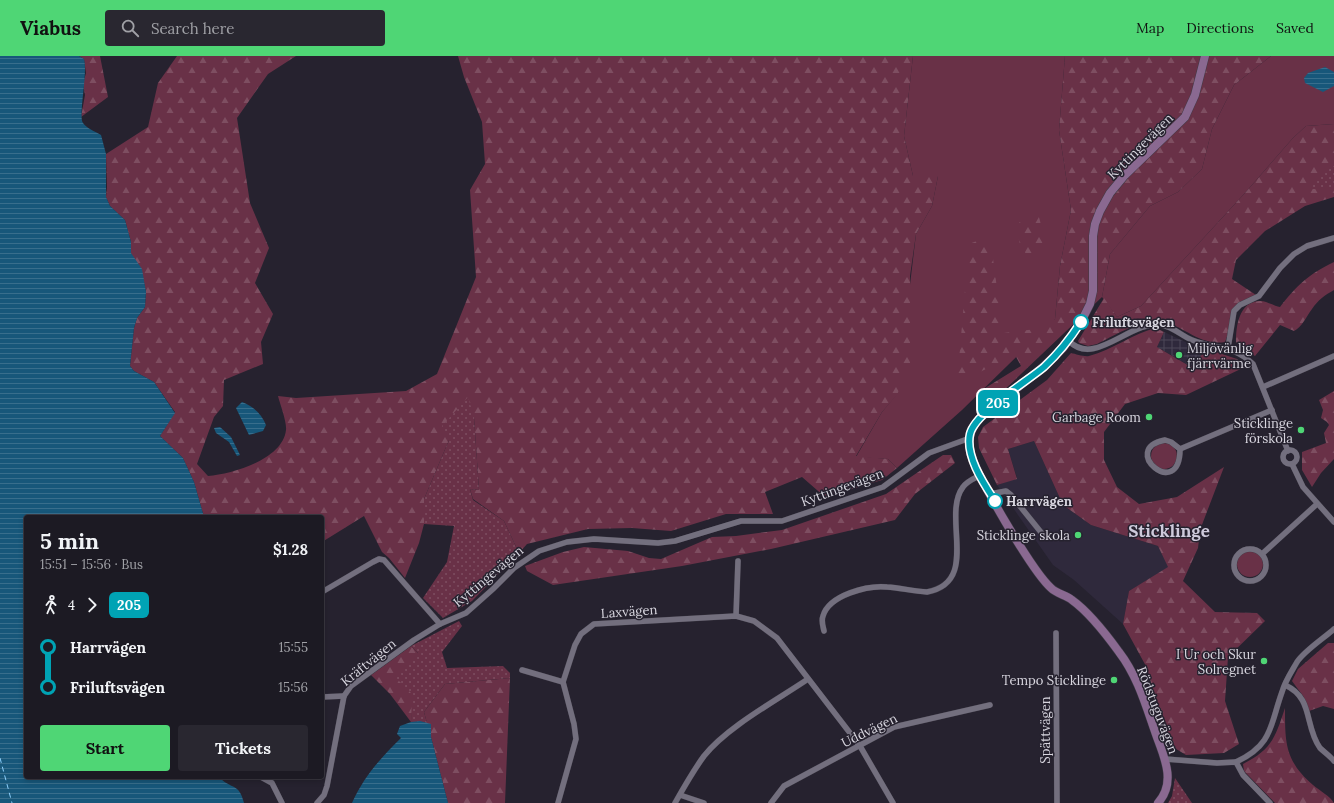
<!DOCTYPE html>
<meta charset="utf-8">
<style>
:root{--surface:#1c1a23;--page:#292730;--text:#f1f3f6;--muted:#a0a1a6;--line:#3a3841;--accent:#4fd675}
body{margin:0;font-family:Lora,serif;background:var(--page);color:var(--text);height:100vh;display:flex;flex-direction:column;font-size:15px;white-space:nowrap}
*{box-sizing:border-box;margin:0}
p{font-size:13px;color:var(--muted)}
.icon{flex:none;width:22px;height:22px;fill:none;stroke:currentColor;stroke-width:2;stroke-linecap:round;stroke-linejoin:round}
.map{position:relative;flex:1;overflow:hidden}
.panel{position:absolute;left:24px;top:459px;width:300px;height:264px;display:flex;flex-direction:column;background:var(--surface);border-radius:4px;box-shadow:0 2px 6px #0003,0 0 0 1px var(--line)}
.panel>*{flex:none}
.badge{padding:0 8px;border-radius:6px;font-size:14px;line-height:26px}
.map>.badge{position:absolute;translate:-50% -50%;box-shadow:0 0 0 2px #fff}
.legs{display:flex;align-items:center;gap:6px;height:44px;padding:0 16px;font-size:13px}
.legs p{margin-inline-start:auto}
.head{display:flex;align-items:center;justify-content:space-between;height:68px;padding:0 16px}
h1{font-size:22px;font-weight:700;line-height:30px}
.action{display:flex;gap:8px;margin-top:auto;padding:8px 16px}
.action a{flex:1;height:46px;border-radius:4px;background:var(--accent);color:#111;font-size:16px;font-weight:700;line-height:46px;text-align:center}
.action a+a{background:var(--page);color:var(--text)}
ul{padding:0 16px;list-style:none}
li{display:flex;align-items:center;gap:14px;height:40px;font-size:15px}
li i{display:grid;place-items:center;width:6px;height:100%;margin:0 5px;background:currentColor}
li i::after{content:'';width:10px;height:10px;margin:-5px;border:3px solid;border-radius:50%;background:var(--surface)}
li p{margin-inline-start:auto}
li:first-child i{background:linear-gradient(#0000 50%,currentColor 0)}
li:last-child i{background:linear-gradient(currentColor 50%,#0000 0)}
header{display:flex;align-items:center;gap:24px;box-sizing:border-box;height:56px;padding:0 20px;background:var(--accent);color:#111}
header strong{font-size:19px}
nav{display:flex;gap:22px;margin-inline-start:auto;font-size:14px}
.search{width:280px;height:36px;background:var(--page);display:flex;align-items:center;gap:10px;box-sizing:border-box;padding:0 14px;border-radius:4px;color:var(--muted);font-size:15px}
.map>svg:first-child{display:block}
</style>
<header>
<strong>Viabus</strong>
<div class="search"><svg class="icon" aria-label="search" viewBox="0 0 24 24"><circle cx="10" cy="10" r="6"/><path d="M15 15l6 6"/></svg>Search here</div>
<nav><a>Map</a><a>Directions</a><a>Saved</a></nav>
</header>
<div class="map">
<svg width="1334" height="747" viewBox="0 0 1334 747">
<defs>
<pattern id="industrial-grid" width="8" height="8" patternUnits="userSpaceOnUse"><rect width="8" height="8" fill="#2f293c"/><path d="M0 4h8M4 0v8" fill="none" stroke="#4c4758"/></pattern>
<pattern id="forest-firs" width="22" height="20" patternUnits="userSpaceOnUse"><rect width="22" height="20" fill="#693147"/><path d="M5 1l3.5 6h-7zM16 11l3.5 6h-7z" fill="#7e4e61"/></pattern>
<pattern id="park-dots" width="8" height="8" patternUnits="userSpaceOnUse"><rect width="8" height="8" fill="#693147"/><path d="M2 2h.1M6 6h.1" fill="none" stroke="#7e4e61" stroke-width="1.8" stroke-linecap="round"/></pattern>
<pattern id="water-rules" width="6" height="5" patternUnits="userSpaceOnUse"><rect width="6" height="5" fill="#17577a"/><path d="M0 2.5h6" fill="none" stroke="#386e8c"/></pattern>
</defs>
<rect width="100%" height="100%" fill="#26222f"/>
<!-- built -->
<polygon fill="#2f293c" points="1034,385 1063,449 1091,469 1158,490 1169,511 1129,535 1123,568 1074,524 1053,509 997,429 1017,422 1008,393"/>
<!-- industrial -->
<polygon fill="url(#industrial-grid)" points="1164,276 1194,290 1207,293 1192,311 1157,291"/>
<!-- grass -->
<g fill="#693147">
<polygon points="913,0 1065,0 1059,74 1071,154 1060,210 1055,263 962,354 897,412 888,403 856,401 882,356 897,338 916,178 932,150 938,120 913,120 904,80"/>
<polygon points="1271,0 1334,0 1334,68 1306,70 1293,82 1245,137 1141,250 1117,261 1102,241 1110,198 1150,150 1178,136 1202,113 1212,73 1234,29"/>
<circle cx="1164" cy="400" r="13"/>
<circle cx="1250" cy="508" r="13"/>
</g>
<!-- forest -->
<g fill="url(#forest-firs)">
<polygon points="79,0 100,0 108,41 81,61 85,39 83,28 86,17 84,3"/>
<path d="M177,0H296L268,18L237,62L250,147L269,192L255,227L273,258L261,286L263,308L224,324L223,350L214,361L197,408L208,420C233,418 283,403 286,374C287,366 280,348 278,340L296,342L406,335L437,318L476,221L470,134L485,108L482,66L464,21L458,0H913L904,80L913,120H938L932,150L916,178L910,220V307L897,339L882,356L856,400L888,403L897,412L882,424L825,441L802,421L765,436L773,458H726L671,475L632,472L588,473L527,488L519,497L504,465L473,443L470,433L479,434L474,361L449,384L424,443V468L419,487L405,522L389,502L382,496L364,460L322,486V461H204L194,426L183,402L160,380L175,356L154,326L134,315L130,310L134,272L137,262L145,251L146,236L144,226L131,197V186L125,164L110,150L106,141L107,131L106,98L148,71L158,27Z"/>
<polygon points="1065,0 1271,0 1234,29 1212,73 1202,113 1178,136 1150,150 1110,198 1102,241 998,340 984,348 982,334 1021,310 1015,299 957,327 969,188 990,180 1002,270 996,278 1036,273 1055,263 1060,210 1071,154 1059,74"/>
<path d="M1334,68V141L1305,150L1265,175L1236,204L1232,223L1256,239L1240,246L1225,286C1199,290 1183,269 1161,265C1143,262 1113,280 1097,288L1088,290L1079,287L1078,285L1104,242L1117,261L1141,250L1245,137L1293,82L1306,70Z"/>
<path d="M1038,157L1043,177L1042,198L1032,202C1018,194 1018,182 1018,168L1028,158Z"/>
<path d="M1334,206V234C1325,239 1318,244 1312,253C1306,261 1302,271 1294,275L1280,269L1255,300L1236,286C1236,270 1239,246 1259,245C1265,244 1274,250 1280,251C1297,229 1309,218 1334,206Z"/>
<path d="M1156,272L1164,276L1157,291L1191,311L1207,293L1237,303L1247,310L1186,339L1158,337L1125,348L1104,376V404L1117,431L1139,448L1177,441L1224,411L1200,474L1198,492L1183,525L1215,556L1257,557L1265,565L1228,601L1225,645L1239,688L1224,697L1186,699L1168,688L1147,612L1123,568L1129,535L1168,511L1158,490L1091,469L1063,449L1034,385L1008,393L1017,423L997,429L979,392L978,381L983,371L1047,324L1071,297C1076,298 1084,301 1089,300C1113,294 1133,277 1156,272Z"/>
<polygon points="1334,335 1334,403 1321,417 1312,431 1302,414 1302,396 1326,387 1324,377 1329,369 1327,366 1321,362 1323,354 1319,344"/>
<polygon points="943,399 951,399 955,407 915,438 895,464 771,493 682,510 553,529 527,515 525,510 563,496 584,491 628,495 649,502 661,503 712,481 736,480 782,474 886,438"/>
<polygon points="1328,587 1334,587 1334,653 1323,650 1309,655 1303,640 1292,625 1298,613"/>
<polygon points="411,590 418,597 411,666 390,638 371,619"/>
<polygon points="510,622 505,747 448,747 431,681 431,669 427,667 424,656 445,628"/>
<path d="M1285,652C1285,687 1285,705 1313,729C1320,735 1330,740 1334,747H1275L1244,715L1243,708C1272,693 1275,682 1285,652Z"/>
</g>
<!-- park -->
<g fill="url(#park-dots)">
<polygon points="1334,110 1334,133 1307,133 1328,113"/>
<polygon points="468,341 474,361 479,434 470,433 473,444 504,465 519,497 472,545 443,562 423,542 447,506 454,470 424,468 424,443 449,384 442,370"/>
<polygon points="459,565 462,570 442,596 447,612 503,610 510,617 510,622 445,628 424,656 427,667 411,666 412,638 395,621 418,597 411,590"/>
<polygon points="1175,722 1192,747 1168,747 1172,740"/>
</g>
<!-- water -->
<g fill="url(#water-rules)">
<path d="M0,0H79L84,3C88,17 78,61 83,67C86,72 96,76 101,79L106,98V141L110,150L125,164L131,186V197L142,213L146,236L145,251L137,262L134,272L130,310L134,315L154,326L175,357L160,380L183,402L194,426L204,461H26V721H219C231,734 239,726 244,747H0Z"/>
<polygon points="1325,11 1334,16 1334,30 1323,36 1305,27 1304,22 1308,17"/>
<path d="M242,346C254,351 261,357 266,369L263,375L249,379L236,352Z"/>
<polygon points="220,371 231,381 240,399 237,400 229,386 216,377 214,372"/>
<path d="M420,665L431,668V681L448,747H352C365,719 379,704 401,682L397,678L400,670L411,666Z"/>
</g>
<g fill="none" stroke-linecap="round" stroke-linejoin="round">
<!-- ferry -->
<polyline stroke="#8dd0fd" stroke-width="1" stroke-dasharray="5 4" stroke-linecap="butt" points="0,702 12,747"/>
<!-- street casing -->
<g stroke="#3f3c47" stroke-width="6">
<g id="street">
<path d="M1069,285C1095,312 1131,263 1162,269C1173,271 1182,280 1192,284C1217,294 1232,288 1253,308L1288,395"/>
<polyline points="1228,292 1234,255 1240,249 1259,240 1280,212 1294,198 1307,190 1334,182"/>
<polyline points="1263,331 1334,300"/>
<path d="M1165,384L1171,386L1180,393C1180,446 1118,393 1165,384Z"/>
<polyline points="1180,393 1272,354"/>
<circle cx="1290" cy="401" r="7"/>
<polyline points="1292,408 1303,431 1334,466"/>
<polyline points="990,438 1006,435 1011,439 1044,480"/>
<circle cx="1250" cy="509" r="16"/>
<polyline points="1262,498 1317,448"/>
<polyline points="322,536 373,506 379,503 384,504 440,568"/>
<polyline points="736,560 738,505"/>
<path d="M824,575C823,570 821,565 823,560C829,539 868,529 887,531C900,532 913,535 927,536C981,526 941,460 963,431C967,425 975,422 981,419"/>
<polyline points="1056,577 1057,747"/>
<polyline points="522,614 563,626"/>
<path d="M1285,629C1314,642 1304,670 1320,692C1324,696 1330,700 1334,705"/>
<polyline points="322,641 344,640"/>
<polyline points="1165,703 1217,707 1236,706 1243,719 1270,747"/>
<path d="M1236,706C1273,689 1270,669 1282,636C1285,625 1292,615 1297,606C1304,595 1324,582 1334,573"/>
<polyline points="261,721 272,727 282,747"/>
<polyline points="680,739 704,747"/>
<polyline points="317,747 324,739 327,730 344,640 351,630 414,584 440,568 466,557 493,533 514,512 539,495 567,486 594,483 658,487 675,485 741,465 782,465 883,431 929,397 970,382"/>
<polyline points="558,747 576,683 574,668 563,626 575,589 581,578 594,568 736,560 754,565 777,582 860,690 893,747"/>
<path d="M675,747C684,731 693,715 704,700C727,671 777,644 808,623"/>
<polyline points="771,747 784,730 894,671 990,649"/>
</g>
</g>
<!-- secondary casing -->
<g stroke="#3f3c47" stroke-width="9">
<path id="secondary" d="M1158,747C1175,728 1166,705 1158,684C1147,654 1139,622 1119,596C1106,578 1090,557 1072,544C1066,539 1057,538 1051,532C1033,516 974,417 970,394C968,381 971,373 979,363L1043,311L1063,292L1082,264L1090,248L1093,235V180L1095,168L1100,155L1110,137L1125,119L1185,61L1195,39L1205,0"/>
</g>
<!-- street -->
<use href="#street" stroke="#736f7e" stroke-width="5.5"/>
<!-- secondary -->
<use href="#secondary" stroke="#8a6991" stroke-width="8"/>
</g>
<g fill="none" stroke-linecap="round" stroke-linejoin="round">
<!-- line-1 casing -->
<g stroke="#fff" stroke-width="9">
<path id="line-1" d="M995,445C984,428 965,400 970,378C975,357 1026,326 1044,311C1059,297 1070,283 1081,266"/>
</g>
<!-- line-1 -->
<use href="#line-1" stroke="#00a3b4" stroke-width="6"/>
</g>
<!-- markers -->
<g fill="#fff" stroke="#00a3b4" stroke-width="2">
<circle cx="1081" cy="266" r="7"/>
<circle cx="995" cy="445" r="7"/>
</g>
<g fill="#4fd675" stroke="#26222f" stroke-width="1.5">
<circle cx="1179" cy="299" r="4"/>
<circle cx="1149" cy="361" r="4"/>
<circle cx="1301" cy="374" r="4"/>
<circle cx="1078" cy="479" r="4"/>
<circle cx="1264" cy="605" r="4"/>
<circle cx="1114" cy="624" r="4"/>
</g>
<g text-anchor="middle" stroke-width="3" stroke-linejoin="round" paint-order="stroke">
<!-- street labels -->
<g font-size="13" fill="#d8d6df" stroke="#26222f">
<text transform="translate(1140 90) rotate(-45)" y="5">Kyttingevägen</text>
<text transform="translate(842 431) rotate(-20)" y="5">Kyttingevägen</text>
<text transform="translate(488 520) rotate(-40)" y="5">Kyttingevägen</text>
<text transform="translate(629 555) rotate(-4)" y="5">Laxvägen</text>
<text transform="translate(368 606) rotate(-39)" y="5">Kräftvägen</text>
<text transform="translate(1158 654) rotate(69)" y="5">Rödstuguvägen</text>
<text transform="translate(869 674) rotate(-26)" y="5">Uddvägen</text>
<text transform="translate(1045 674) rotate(-90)" y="5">Spättvägen</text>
</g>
<!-- stop labels -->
<g font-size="13" font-weight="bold" fill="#d8d6df" stroke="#26222f" text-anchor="start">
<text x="1092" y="271">Friluftsvägen</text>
<text x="1006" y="450">Harrvägen</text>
</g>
<!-- poi labels -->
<g font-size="13" fill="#d8d6df" stroke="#26222f" text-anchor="end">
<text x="1187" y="297" text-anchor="start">Miljövänlig<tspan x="1187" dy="15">fjärrvärme</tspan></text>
<text x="1141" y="366">Garbage Room</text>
<text x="1293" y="372">Sticklinge<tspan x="1293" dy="15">förskola</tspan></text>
<text x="1070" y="484">Sticklinge skola</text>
<text x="1256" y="603">I Ur och Skur<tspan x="1256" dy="15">Solregnet</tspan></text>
<text x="1106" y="629">Tempo Sticklinge</text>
</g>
<!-- district labels -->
<g font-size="17" font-weight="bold" fill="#cecadb" stroke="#26222f">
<text x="1169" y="481">Sticklinge</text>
</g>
</g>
</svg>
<b class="badge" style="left:998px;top:347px;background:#00a3b4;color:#fff">205</b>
<section class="panel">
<div class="head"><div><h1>5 min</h1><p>15:51 – 15:56 · Bus</p></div><b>$1.28</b></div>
<div class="legs"><svg class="icon" aria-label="walk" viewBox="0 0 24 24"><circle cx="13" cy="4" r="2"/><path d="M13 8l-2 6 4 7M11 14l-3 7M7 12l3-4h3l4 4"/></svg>4<svg class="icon" aria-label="forward" viewBox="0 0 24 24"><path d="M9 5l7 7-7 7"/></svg><b class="badge" style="background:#00a3b4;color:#fff">205</b></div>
<ul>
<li><i style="color:#00a3b4"></i><b>Harrvägen</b><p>15:55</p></li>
<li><i style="color:#00a3b4"></i><b>Friluftsvägen</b><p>15:56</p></li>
</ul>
<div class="action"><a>Start</a><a>Tickets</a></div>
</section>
</div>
